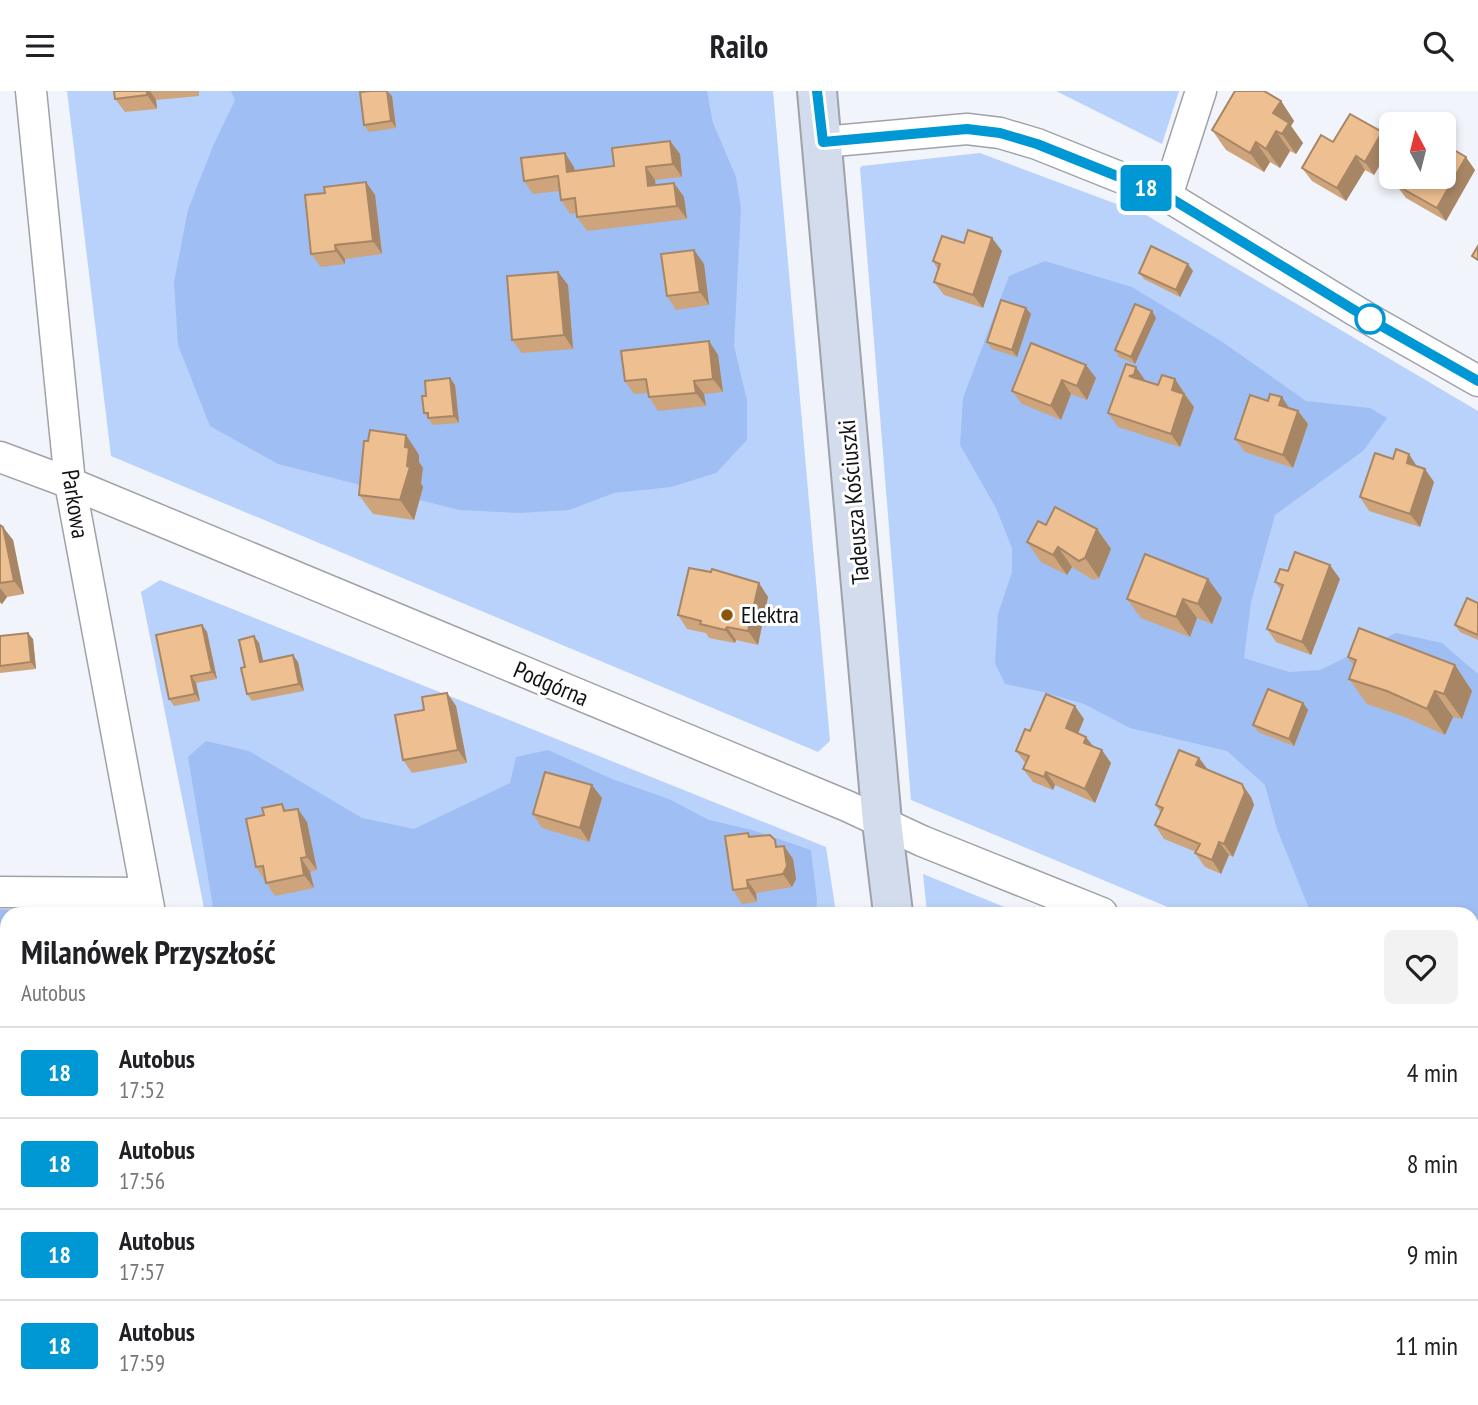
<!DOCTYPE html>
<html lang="pl">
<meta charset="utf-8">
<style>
:root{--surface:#fff;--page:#f2f2f2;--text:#202124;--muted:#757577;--line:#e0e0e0}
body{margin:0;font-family:"PT Sans Narrow",sans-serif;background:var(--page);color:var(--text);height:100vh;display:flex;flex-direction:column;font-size:26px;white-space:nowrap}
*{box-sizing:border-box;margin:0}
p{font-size:23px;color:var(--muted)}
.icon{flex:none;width:38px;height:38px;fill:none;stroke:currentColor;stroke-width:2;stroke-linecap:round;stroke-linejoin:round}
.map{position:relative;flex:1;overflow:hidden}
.drawer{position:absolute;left:0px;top:816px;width:1479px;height:499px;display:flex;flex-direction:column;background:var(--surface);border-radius:21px 21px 0 0;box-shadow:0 4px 10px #0003}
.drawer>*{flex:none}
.badge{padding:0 14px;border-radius:5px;font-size:24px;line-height:46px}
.needle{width:46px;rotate:353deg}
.controls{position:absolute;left:1379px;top:21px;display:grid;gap:14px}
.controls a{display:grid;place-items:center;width:77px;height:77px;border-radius:10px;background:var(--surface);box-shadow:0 4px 10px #0003;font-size:35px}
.map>.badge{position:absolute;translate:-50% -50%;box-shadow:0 0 0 4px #fff}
.round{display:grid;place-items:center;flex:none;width:74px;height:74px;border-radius:10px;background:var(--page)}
.overview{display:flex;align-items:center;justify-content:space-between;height:119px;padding:0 21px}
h1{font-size:33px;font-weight:700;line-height:52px}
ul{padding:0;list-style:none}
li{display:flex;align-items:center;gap:21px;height:91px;padding:0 21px;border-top:2px solid var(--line)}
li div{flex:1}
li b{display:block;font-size:26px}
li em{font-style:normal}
li .badge{min-width:77px;font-weight:700;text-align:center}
header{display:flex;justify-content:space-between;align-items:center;height:91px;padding:0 21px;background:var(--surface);font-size:32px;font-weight:700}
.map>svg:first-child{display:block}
</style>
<header><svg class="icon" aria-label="menu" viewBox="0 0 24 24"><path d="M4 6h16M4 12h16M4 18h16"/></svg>Railo<svg class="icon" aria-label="search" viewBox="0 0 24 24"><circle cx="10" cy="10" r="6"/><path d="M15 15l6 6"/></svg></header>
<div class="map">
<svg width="1478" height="1314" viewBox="0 0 1478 1314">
<rect width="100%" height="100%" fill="#f1f4fa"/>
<!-- green -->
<g fill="#b9d2fb">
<polygon points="67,0 773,0 830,650 818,661 111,365"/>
<polygon points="1056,0 1179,0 1162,53"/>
<polygon points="980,62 1146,124 1478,320 1478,946 1472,944 1472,822 1182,822 911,709 860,77 862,75"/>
<polygon points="160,489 826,756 836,822 205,822 141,501"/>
<polygon points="923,783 1019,822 927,822"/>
<polygon points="1472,1010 1478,1013 1478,1314 985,1314 984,1307 1472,1307"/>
</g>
<!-- forest -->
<g fill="#9fbef3">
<polygon points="231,0 707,0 713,32 736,86 741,117 734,255 747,309 747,349 716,382 671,396 614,402 569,419 519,422 459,419 278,373 210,335 178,254 174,191 188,119 213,55 235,9"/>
<polygon points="1045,170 1132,196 1224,252 1306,310 1370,317 1387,327 1363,360 1275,424 1251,511 1244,567 1289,581 1320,579 1396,542 1442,552 1478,583 1478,908 1472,905 1472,822 1314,822 1310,820 1277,738 1265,694 1227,660 1130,637 1084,613 1043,601 1005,593 995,572 998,523 1012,481 1012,457 996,417 960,354 963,307 1009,185"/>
<polygon points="206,650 249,660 362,727 414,738 510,692 516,666 548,659 612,688 669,708 709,729 752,739 811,759 817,809 816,822 214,822 188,666"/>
<polygon points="0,818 80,822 7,822 7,1307 221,1307 222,1314 0,1314"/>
<polygon points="1472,1280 1478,1282 1478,1314 1038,1314 1036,1307 1472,1307"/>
<polygon points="315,1307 908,1307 910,1314 316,1314"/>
</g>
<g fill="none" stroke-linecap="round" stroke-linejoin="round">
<!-- street casing -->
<g stroke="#9fa2a8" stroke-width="33">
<g id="street">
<polyline points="31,0 70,392 150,822"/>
<polyline points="823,51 967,38 1000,42 1037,53 1167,105 1369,228 1478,290"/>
<polyline points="1167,105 1201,0"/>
<polyline points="0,366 70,392 847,715 922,750 1102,822"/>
<polyline points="0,801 145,802"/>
<polyline points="1472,977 1478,980"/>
<polyline points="259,1307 261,1314"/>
</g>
</g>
<!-- secondary casing -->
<g stroke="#9fa2a8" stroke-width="42">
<g id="secondary">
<polyline points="817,0 882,731 893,822"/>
<polyline points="953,1307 955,1314"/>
</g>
</g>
<!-- street -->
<use href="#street" stroke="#fff" stroke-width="30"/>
<!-- secondary -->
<use href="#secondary" stroke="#d2dced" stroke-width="38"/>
</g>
<!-- wall -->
<g fill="#cda47c">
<polygon points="114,0 199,0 199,5 156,9 157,18 125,21 115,8"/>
<polygon points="392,5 396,37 369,41 364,34"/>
<polygon points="1281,10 1294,30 1291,35 1303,52 1296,63 1290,60 1280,77 1270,71 1264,81 1226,59 1212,39"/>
<polygon points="670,50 680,63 682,86 655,89 656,94 674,92 684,106 687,128 587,140 577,126 577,122 570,123 561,109 559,100 533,103 524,90 574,76 575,80 614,75"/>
<polygon points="1333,51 1391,55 1374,84 1365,79 1346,110 1312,90 1302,77"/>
<polygon points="1475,79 1446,130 1406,107 1396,94"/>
<polygon points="366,91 375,104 382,163 345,168 345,173 321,176 311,163 325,102"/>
<polygon points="964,152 1002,160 983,217 944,204 934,191 938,179 933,170"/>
<polygon points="694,159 704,173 709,214 676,219 667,205"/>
<polygon points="1193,180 1180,206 1144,188 1139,182"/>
<polygon points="558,181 568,194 573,258 522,262 512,249"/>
<polygon points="1031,223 1017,266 992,258 987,251"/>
<polygon points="1156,227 1135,273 1119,266 1115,259"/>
<polygon points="709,250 718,264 723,301 704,303 706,315 658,320 649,306 648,302 634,303 625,290"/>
<polygon points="1031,252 1096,287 1087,309 1071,303 1061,329 1022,313 1012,300"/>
<polygon points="1126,273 1145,290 1158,294 1175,288 1194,316 1180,356 1118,336 1108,322"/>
<polygon points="455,294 459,332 433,334 424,322 426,305"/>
<polygon points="1289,317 1298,320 1308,333 1293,377 1245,361 1235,348"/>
<polygon points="406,344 419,364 419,371 423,377 421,392 423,396 414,429 373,423 359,404 368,350"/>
<polygon points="1418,375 1434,391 1420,436 1369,420 1360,406"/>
<polygon points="0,434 13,449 24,503 7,506 2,513 0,512"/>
<polygon points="1046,434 1097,438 1111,458 1099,487 1093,489 1072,476 1067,484 1041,471 1027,451"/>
<polygon points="1288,480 1340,488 1311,564 1276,551 1267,538 1281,499 1275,491"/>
<polygon points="759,492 768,506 758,554 736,549 735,552 709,547 706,542 687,538 678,524"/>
<polygon points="1222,507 1212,533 1197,527 1190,546 1141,527 1127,508"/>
<polygon points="1478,512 1478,549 1460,541 1455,534"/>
<polygon points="202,534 207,541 217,588 196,592 200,610 174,615 169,608"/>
<polygon points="0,545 33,548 36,578 0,582"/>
<polygon points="254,545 259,552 263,570 298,571 304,600 252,610 247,603 245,576"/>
<polygon points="1348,566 1455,574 1472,600 1462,628 1453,626 1445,644 1405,626 1367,613 1349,588 1354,575"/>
<polygon points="447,602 456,615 467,672 412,682 403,669 424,619"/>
<polygon points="1303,612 1308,619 1294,655 1258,641 1253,634"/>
<polygon points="1084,628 1078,642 1111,672 1095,712 1055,694 1053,699 1033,691 1023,678 1026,673 1016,660 1030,640"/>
<polygon points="1199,667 1208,679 1251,706 1254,714 1233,766 1229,764 1221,783 1205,776 1195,762 1196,761 1164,748 1155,734 1161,722 1156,714"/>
<polygon points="602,707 589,751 542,737 533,723"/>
<polygon points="282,713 287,720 307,731 317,779 310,781 314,797 275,805 256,776 264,724"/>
<polygon points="748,742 750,745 779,755 784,755 793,768 796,788 792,796 756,802 757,811 742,813 733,799"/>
<polygon points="1472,1080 1478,1083 1478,1139 1472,1136"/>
<rect x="0" y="1165" width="7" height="70"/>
<polygon points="1478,1194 1478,1269 1472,1267 1472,1209"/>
<polygon points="329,1307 356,1307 333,1313"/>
</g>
<!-- shaded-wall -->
<g fill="#a78665">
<polygon points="147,0 150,0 156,9 157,18 147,4"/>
<polygon points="387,0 392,5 396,37 391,30"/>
<polygon points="1281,10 1294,30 1291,35 1303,52 1296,63 1282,43 1273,22"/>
<polygon points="1276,40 1290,60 1280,77 1266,58"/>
<polygon points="1382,41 1391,55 1374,84 1365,71"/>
<polygon points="670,50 680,63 682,86 673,73"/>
<polygon points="1256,51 1270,71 1264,81 1250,62"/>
<polygon points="565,62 574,76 577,94 567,81"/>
<polygon points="1356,65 1365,79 1346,110 1337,97"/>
<polygon points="1466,66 1475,79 1446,130 1437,117"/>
<polygon points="646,76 655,89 657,109 648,95"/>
<polygon points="366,91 375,104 382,163 373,150"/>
<polygon points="674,92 684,106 687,128 677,115"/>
<polygon points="992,147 1002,160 983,217 973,204"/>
<polygon points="335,154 345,168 345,173 336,160"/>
<polygon points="694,159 704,173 709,214 700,201"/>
<polygon points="1188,173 1193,180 1180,206 1176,199"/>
<polygon points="558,181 568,194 573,258 564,244"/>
<polygon points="1026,217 1031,223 1017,266 1012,259"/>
<polygon points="1152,220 1156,227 1135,273 1131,266"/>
<polygon points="709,250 718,264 723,301 713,288"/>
<polygon points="1086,274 1096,287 1087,309 1077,295"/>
<polygon points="1136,276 1145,289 1143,298 1134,284"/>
<polygon points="450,287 455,294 459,332 454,325"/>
<polygon points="1175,288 1184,302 1181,312 1172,299"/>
<polygon points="1062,289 1071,303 1061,329 1051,315"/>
<polygon points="694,290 704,303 706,315 696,302"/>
<polygon points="1184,303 1194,316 1180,356 1171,343"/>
<polygon points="1282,306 1291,320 1279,314"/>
<polygon points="1298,320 1308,333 1293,377 1283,364"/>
<polygon points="406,344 419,364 419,371 423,377 421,392 423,396 414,429 400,409 407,375 405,356"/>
<polygon points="1409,363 1418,377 1407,372"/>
<polygon points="1425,378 1434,391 1420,436 1410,423"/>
<polygon points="3,436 13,449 24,503 14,490"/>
<polygon points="1097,438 1111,458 1099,487 1085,467"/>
<polygon points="1058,456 1072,476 1067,484 1053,464"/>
<polygon points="1330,474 1340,488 1311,564 1302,551"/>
<polygon points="1208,488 1222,507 1212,533 1198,513"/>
<polygon points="759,492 768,506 758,554 748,540"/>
<polygon points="0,497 7,506 2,513 0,510"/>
<polygon points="1183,508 1197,527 1190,546 1176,526"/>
<polygon points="202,534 207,541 217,588 212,581"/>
<polygon points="727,536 736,549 735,552 725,539"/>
<polygon points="28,542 33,548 36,578 31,571"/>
<polygon points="254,545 259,552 265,578 260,571"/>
<polygon points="293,564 298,571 304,600 299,593"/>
<polygon points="1455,574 1472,600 1462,628 1444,603"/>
<polygon points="191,585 196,592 200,610 195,603"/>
<polygon points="1435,600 1453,626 1445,644 1427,618"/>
<polygon points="447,602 456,615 467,672 458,659"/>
<polygon points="1303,612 1308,619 1294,655 1289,648"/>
<polygon points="1075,615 1084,628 1075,650 1066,637"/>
<polygon points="1086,646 1096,659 1084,652"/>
<polygon points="1102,659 1111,672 1095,712 1085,698"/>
<polygon points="1199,667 1209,680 1196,674"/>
<polygon points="1046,681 1055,694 1053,699 1044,686"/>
<polygon points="1242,693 1251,706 1254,714 1233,766 1224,753"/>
<polygon points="592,694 602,707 589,751 580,737"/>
<polygon points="298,718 307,731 317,779 307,766"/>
<polygon points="1219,751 1229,764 1221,783 1212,769"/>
<polygon points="784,755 793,768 796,788 792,796 783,783"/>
<polygon points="301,767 310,781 314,797 304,784"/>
<polygon points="747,789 756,802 757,811 748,797"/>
<polygon points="95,1307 104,1307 104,1314 96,1314"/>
<polygon points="743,1307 747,1307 748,1314 744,1314"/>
<polygon points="875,1307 882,1307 883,1314 876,1314"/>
</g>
<!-- building -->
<g fill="#eebf90" stroke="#a78665" stroke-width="2">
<polygon points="114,0 147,0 147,4 115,8"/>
<polygon points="371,0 387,0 391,30 364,34 360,1"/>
<polygon points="1235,0 1264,0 1281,10 1273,22 1289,32 1282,43 1276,40 1266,58 1256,51 1250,62 1212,39"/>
<polygon points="1350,23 1382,41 1365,71 1356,65 1337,97 1302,77 1321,44 1333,51"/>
<polygon points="670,50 673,73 646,76 648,95 674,92 677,115 577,126 575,107 561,109 558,85 524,90 521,67 565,62 567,81 614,75 612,57"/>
<polygon points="1444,53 1466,66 1437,117 1396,94 1401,86 1444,86"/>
<polygon points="366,91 373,150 335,154 336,160 311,163 305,104 325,102 324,96"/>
<polygon points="968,139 992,147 973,204 934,191 940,173 933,170 942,145 964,152"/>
<polygon points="1151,155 1188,173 1176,199 1139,182"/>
<polygon points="1478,155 1478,169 1472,165"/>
<polygon points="694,159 700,201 667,205 661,163"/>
<polygon points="558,181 564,244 512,249 507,185"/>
<polygon points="1001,209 1026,217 1012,259 987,251"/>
<polygon points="1135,213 1152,220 1131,266 1115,259"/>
<polygon points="709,250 713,288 694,290 696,302 649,306 646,288 625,290 621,260"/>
<polygon points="1031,252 1086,274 1077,295 1062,289 1051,315 1012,300"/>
<polygon points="1126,273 1136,276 1134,284 1129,285 1158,294 1162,284 1175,288 1172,299 1184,303 1171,343 1108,322"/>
<polygon points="450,287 454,325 428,327 428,322 424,322 422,305 426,305 425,290"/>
<polygon points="1270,303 1282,306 1279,314 1298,320 1283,364 1235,348 1250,304 1268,310"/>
<polygon points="370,339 406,344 405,356 409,357 407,375 410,376 400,409 359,404 364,350 368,350"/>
<polygon points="1396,358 1409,363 1407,372 1425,378 1410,423 1360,406 1375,362 1393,368"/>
<polygon points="1055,416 1097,438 1085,467 1079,470 1058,456 1053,464 1027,451 1038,430 1046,434"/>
<polygon points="0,434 3,436 14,490 0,492"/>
<polygon points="1295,461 1330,474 1302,551 1267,538 1283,494 1275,491 1280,478 1288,480"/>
<polygon points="1145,463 1208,488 1198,513 1183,508 1176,526 1127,508"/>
<polygon points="689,477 711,481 712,478 759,492 748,540 727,536 725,539 700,533 701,530 678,524"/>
<polygon points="1467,507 1478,512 1478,544 1455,534"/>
<polygon points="202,534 212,581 191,585 195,603 169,608 156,544"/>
<polygon points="1359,537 1455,574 1444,603 1435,600 1427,618 1387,600 1349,588 1356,569 1348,566"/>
<polygon points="28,542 31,571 0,575 0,545"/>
<polygon points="254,545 260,571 293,564 299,593 247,603 241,577 245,576 239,549"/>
<polygon points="1268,598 1303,612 1289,648 1253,634"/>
<polygon points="447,602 458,659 403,669 395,624 424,619 422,606"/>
<polygon points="1046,603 1075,615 1066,637 1086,646 1084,652 1102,659 1085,698 1046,681 1044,686 1023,678 1029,665 1016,660 1025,638 1030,640"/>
<polygon points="1179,659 1199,667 1196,674 1242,693 1245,701 1224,753 1219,751 1212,769 1195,762 1200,753 1155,734 1163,717 1156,714"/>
<polygon points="545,681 592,694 580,737 533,723"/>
<polygon points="282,713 284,720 298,718 307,766 301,767 304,784 266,792 263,775 256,776 246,728 264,724 262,717"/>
<polygon points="748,742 749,746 770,744 775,749 776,756 784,755 787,775 783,783 747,789 748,797 733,799 725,745"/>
<polygon points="1472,1080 1478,1083 1478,1129 1472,1126"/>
<polygon points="0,1165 7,1165 7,1221 0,1222"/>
<polygon points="1478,1194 1478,1260 1472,1257 1472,1209"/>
<polygon points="33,1307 95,1307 96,1314 33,1314"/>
<polygon points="693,1307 743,1307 744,1314 694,1314"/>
<polygon points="811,1307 875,1307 876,1314 812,1314"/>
</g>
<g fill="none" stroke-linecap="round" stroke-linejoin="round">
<!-- line casing -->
<g stroke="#fff" stroke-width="16">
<polyline id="line" points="817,0 823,51 967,38 1000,42 1037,53 1167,105 1369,228 1478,290"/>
</g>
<!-- line -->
<use href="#line" stroke="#0098d4" stroke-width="10"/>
</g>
<!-- markers -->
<circle fill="#fff" stroke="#0098d4" stroke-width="3.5" cx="1370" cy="228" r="14"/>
<circle fill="#8c5509" stroke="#fff" stroke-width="2.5" cx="727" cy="524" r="7"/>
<g text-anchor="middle" stroke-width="6" stroke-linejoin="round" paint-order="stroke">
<!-- street labels -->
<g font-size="24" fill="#111214" stroke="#fff">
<text transform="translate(854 411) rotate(-95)" y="8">Tadeusza Kościuszki</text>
<text transform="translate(75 413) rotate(81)" y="8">Parkowa</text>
<text transform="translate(551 593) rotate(23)" y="8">Podgórna</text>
</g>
<!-- poi labels -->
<g font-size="24" fill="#111214" stroke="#fff" text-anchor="start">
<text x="741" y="532">Elektra</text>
</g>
</g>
</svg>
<div class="controls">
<a><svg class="needle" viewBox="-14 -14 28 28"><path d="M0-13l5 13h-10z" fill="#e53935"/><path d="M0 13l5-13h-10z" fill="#757577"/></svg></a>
</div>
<b class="badge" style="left:1146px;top:97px;background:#0098d4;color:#fff">18</b>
<section class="drawer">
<div class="overview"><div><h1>Milanówek Przyszłość</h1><p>Autobus</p></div><a class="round"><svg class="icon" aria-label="heart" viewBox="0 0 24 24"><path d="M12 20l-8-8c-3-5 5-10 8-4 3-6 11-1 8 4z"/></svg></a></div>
<ul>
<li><span class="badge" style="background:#0098d4;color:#fff">18</span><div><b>Autobus</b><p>17:52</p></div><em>4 min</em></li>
<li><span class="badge" style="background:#0098d4;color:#fff">18</span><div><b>Autobus</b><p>17:56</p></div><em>8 min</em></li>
<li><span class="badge" style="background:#0098d4;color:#fff">18</span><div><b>Autobus</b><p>17:57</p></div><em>9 min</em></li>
<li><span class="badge" style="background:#0098d4;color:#fff">18</span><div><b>Autobus</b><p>17:59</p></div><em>11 min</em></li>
</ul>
</section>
</div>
